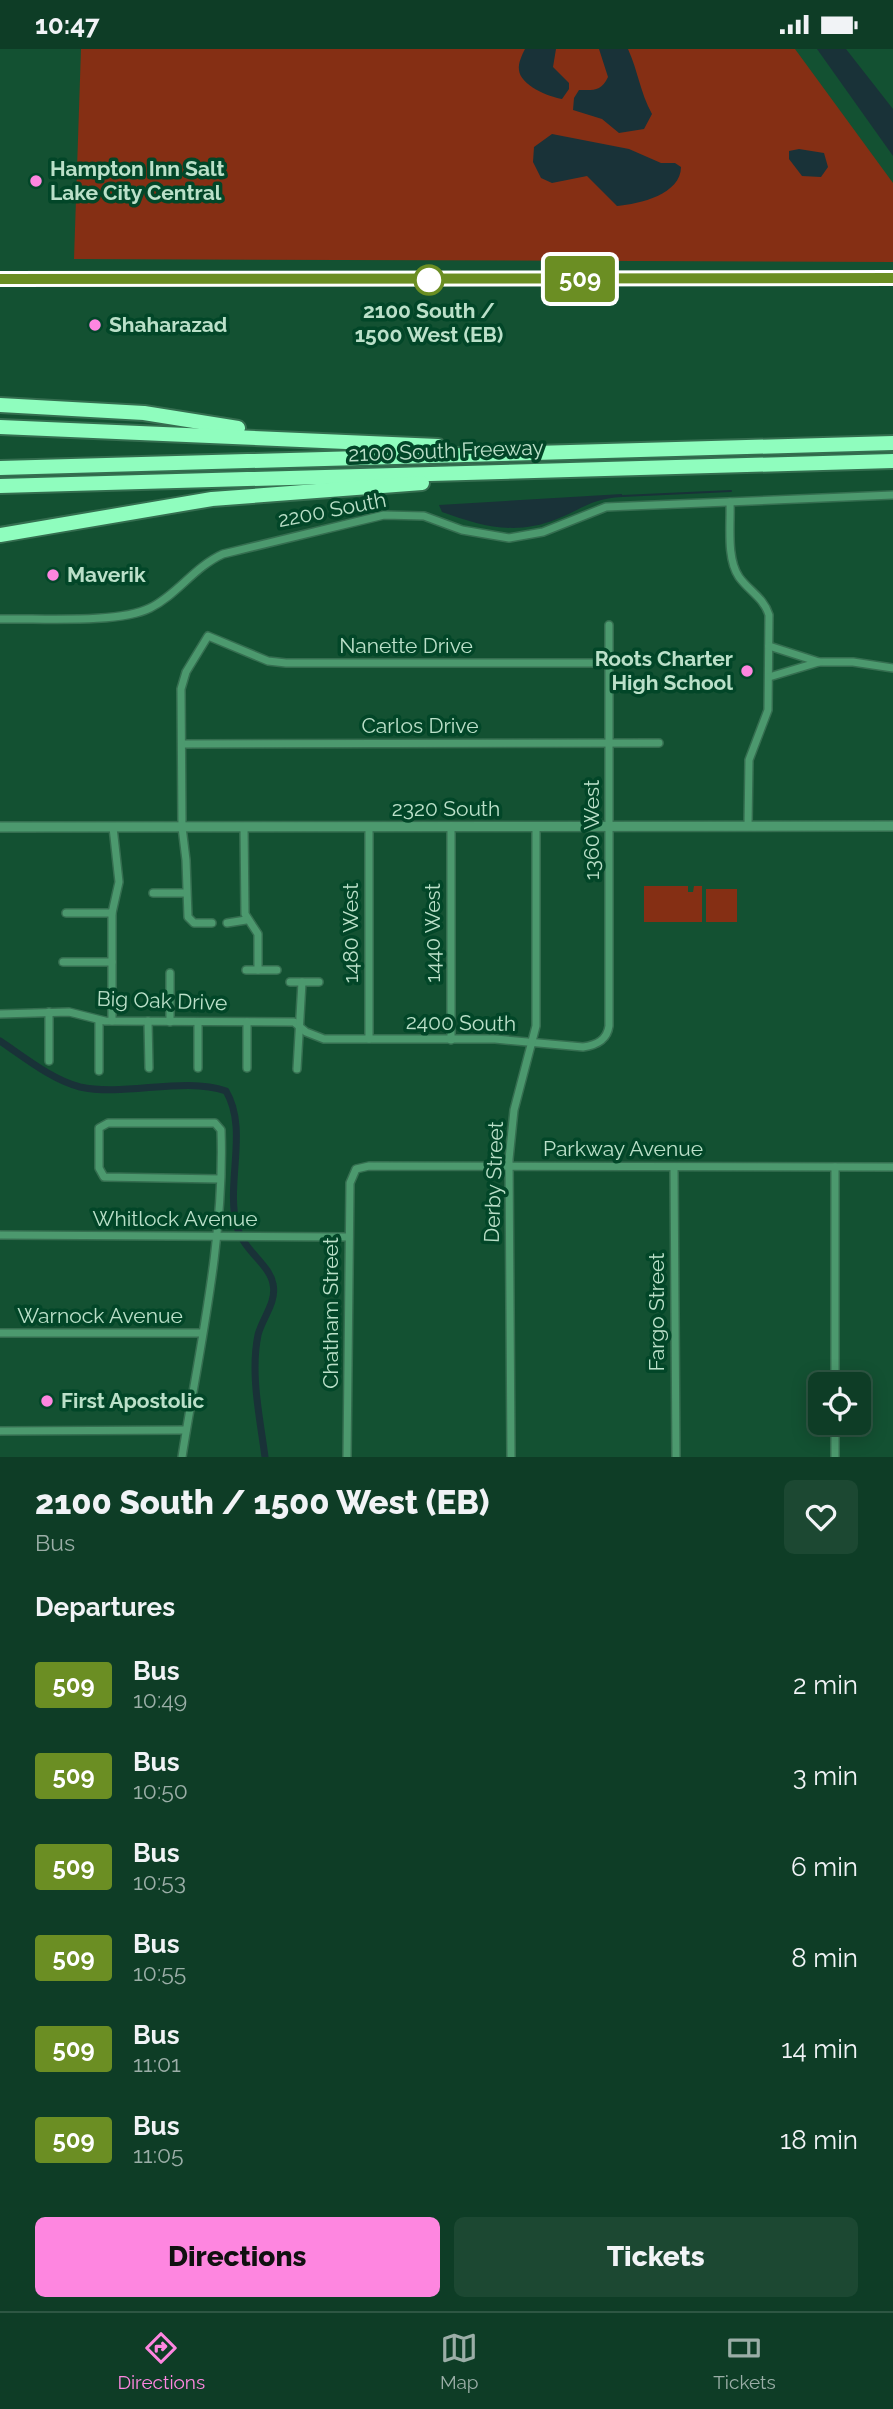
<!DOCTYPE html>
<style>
:root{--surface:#0e3d26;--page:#1c4832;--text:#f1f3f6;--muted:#9baea7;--line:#2e5643;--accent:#fe86e0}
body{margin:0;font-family:Raleway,sans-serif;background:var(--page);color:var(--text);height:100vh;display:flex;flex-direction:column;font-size:26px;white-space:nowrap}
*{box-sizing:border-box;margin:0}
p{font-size:23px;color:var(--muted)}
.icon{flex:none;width:38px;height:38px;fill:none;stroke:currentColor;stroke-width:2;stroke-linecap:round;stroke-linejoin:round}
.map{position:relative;height:1408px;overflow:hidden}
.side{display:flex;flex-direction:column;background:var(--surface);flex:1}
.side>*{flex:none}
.badge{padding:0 14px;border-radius:5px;font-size:24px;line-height:46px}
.tools{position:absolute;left:808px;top:1323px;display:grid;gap:14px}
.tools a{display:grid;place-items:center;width:63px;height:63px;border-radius:10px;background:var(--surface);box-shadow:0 4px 18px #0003,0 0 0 2px var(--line);font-size:35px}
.map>.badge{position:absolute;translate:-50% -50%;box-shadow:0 0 0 4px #fff}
h2{padding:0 35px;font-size:26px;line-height:63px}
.round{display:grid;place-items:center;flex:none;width:74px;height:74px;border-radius:10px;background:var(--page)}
.overview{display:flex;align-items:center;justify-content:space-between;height:119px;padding:0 35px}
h1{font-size:33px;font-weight:800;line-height:52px}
.button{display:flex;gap:14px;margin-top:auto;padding:14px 35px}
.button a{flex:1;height:80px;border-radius:10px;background:var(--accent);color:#111;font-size:28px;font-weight:800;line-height:80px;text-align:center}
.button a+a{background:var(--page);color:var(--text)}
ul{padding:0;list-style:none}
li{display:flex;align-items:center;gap:21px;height:91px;padding:0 35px}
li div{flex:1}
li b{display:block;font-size:26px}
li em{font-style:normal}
li .badge{min-width:77px;font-weight:700;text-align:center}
.status{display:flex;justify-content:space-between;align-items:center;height:49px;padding:0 35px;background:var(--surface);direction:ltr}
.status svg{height:19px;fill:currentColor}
.dock{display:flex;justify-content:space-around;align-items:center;height:98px;border-top:2px solid var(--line);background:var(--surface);font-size:19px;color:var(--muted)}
.dock a{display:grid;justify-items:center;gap:4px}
.dock .current{color:var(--accent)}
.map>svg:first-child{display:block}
</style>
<div class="status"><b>10:47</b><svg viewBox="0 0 49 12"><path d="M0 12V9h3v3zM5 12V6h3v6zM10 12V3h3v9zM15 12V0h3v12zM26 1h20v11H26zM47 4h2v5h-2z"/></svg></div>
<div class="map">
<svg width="893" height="1408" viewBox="0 0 893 1408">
<rect width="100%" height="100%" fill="#135132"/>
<!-- green -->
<g fill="#852f14">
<polygon points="81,0 795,0 893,134 893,213 74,210"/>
<polygon points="644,837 688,837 688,843 693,843 694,837 702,837 702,873 644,873"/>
<rect x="706" y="840" width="31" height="33"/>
</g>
<!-- water -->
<g fill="#193238">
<path d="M525,0H556L553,18L569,34V40L562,50C549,48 520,36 519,21C518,14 522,6 525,0Z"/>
<path d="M599,0H628C638,22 640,43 652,65L644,80L619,84L602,70L573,61L574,49L579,41C593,41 601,43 608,28Z"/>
<polygon points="817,0 846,0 893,60 893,107"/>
<path d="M552,85L629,100L661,114H675L681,118C681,145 640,155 617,157L587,127L552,134L541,129L533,113L534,98Z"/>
<polygon points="799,100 824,104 828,118 821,128 802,127 789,110 789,102"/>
<path d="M622,445V448C593,449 582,460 557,470C515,487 481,477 442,463L439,456Z"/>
</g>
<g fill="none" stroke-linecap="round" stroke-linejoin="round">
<!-- stream -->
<polyline stroke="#193238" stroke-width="2" points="622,447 731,442"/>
<!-- canal -->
<path stroke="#193238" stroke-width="7" d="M0,992C24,1008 52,1031 80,1038C126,1048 183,1027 226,1042C249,1081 225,1134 237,1178C244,1202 270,1216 273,1235C277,1254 262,1269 258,1286C250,1325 260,1369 265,1408"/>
<!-- minor casing -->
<g stroke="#356e50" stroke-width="10">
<g id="minor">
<path d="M730,453C731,475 726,509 739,528C749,542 764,549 769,566L768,661L749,711L748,777"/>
<path d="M0,570C38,569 118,575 150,559C177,546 194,518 223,505L384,466L424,467L462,481L509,489L543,483L606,458L893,446"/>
<polyline points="769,597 819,613 853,613 893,619"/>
<polyline points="769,628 819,613"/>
<polyline points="182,695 659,694"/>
<polyline points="244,778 245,865 258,885 258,921"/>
<polyline points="153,844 186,844"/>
<polyline points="66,864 112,864"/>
<polyline points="212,874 194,874 188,868 186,811 182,778 181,640 186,623 208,587 268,612 286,614 609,614"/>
<polyline points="227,874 246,871"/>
<polyline points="63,913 112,913"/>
<polyline points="246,921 277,921"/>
<polyline points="290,933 319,933"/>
<polyline points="49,963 49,1012"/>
<path d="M0,965L69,963L105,972L294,973L306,983L324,990H495L583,998C597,996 607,991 609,977V576"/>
<polyline points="112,972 112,864 119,833 113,778"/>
<polyline points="148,972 149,1019"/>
<polyline points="170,973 170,924"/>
<polyline points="198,973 198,1019"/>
<polyline points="369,990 369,778"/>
<polyline points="451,991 451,777"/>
<polyline points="247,1019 247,973"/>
<polyline points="297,1020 302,933"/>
<polyline points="99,1022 99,971"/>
<polyline points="674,1118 676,1408"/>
<polyline points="0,1186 349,1188"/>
<polyline points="0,1284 201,1284"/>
<polyline points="835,1335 835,1118"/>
<polyline points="0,1382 186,1381"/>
<path d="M182,1408C199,1301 225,1189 221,1081L215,1074H108L99,1079V1119L104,1128L220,1130"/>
<polyline points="347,1408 350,1134 356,1120 369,1117 893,1118"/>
<polyline points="511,1408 509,1110 514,1061 536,977 536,777"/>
<polyline points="835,1408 835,1374"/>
</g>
</g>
<!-- tertiary casing -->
<g stroke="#356e50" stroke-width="12">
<g id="tertiary">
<polyline points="0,230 893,229"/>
<polyline points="0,778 893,777"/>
</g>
</g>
<!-- motorway casing -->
<g stroke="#356e50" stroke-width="18">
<g id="motorway">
<polyline points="0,356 144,364 238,379"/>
<polyline points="0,378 438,397"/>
<polyline points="0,419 893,394"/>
<polyline points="0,437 893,412"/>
<polyline points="0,486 212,450 422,434"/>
</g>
</g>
<!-- minor -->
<use href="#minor" stroke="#4c996e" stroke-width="7"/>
<!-- tertiary -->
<use href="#tertiary" stroke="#4c996e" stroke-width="9"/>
<!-- motorway -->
<use href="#motorway" stroke="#8ffdbe" stroke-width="14"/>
</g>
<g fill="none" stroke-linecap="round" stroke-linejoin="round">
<!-- line casing -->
<g stroke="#fff" stroke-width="16">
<polyline id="line" points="0,230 893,229"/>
</g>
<!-- line -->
<use href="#line" stroke="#6b8e23" stroke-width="10"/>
</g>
<!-- markers -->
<g fill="#fe86e0" stroke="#024628" stroke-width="2.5">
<circle cx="36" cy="132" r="7"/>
<circle cx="95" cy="276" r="7"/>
<circle cx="53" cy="526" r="7"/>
<circle cx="747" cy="622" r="7"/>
<circle cx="47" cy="1352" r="7"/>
</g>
<circle fill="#fff" stroke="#6b8e23" stroke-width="3.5" cx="429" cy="231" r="14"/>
<g text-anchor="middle" stroke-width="7" stroke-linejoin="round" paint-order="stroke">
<!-- poi labels -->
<g font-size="21" font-weight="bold" fill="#bbe0c9" stroke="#024628" text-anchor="start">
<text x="50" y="127">Hampton Inn Salt<tspan x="50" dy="24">Lake City Central</tspan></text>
<text x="109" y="283">Shaharazad</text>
<text x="67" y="533">Maverik</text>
<text x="733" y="617" text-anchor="end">Roots Charter<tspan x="733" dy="24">High School</tspan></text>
<text x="61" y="1359">First Apostolic</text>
</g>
<!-- stop labels -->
<g font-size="21" font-weight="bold" fill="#bbe0c9" stroke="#024628">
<text x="429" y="269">2100 South /<tspan x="429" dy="24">1500 West (EB)</tspan></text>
</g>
<!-- street labels -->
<g font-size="21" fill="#bbe0c9" stroke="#024628">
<text transform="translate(446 402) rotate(-2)" y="7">2100 South Freeway</text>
<text transform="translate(332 461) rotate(-11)" y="7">2200 South</text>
<text x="406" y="604">Nanette Drive</text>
<text x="420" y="684">Carlos Drive</text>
<text x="446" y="767">2320 South</text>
<text transform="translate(592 781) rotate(-90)" y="7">1360 West</text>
<text transform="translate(351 884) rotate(-90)" y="7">1480 West</text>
<text transform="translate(433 884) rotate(-90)" y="7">1440 West</text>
<text transform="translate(162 952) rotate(2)" y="7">Big Oak Drive</text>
<text transform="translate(461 974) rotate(1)" y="7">2400 South</text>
<text x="623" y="1107">Parkway Avenue</text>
<text transform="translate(494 1133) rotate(-88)" y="7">Derby Street</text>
<text x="175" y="1177">Whitlock Avenue</text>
<text transform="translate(657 1263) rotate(-90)" y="7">Fargo Street</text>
<text transform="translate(331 1264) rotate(-90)" y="7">Chatham Street</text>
<text x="100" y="1274">Warnock Avenue</text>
</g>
</g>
</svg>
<div class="tools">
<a><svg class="icon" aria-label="locate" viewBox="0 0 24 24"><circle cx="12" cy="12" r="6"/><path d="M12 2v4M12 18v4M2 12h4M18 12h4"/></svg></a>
</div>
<b class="badge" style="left:580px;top:230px;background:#6b8e23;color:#fff">509</b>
</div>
<section class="side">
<div class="overview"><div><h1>2100 South / 1500 West (EB)</h1><p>Bus</p></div><a class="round"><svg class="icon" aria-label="heart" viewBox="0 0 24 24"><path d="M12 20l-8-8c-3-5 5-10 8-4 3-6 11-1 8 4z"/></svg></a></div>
<h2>Departures</h2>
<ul>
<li><span class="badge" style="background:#6b8e23;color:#fff">509</span><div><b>Bus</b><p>10:49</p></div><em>2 min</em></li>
<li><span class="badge" style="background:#6b8e23;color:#fff">509</span><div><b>Bus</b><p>10:50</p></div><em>3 min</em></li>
<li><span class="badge" style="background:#6b8e23;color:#fff">509</span><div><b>Bus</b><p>10:53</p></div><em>6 min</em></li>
<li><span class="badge" style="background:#6b8e23;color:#fff">509</span><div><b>Bus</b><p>10:55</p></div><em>8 min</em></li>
<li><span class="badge" style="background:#6b8e23;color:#fff">509</span><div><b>Bus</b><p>11:01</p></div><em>14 min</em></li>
<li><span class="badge" style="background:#6b8e23;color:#fff">509</span><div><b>Bus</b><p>11:05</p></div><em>18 min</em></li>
</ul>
<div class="button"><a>Directions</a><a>Tickets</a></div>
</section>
<nav class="dock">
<a class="current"><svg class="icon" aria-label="directions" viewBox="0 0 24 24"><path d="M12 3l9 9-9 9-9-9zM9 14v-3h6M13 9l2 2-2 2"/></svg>Directions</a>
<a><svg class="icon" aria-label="map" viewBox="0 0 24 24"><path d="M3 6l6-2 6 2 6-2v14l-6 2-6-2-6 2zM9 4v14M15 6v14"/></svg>Map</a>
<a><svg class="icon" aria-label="tickets" viewBox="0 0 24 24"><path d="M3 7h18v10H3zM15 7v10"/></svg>Tickets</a>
</nav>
